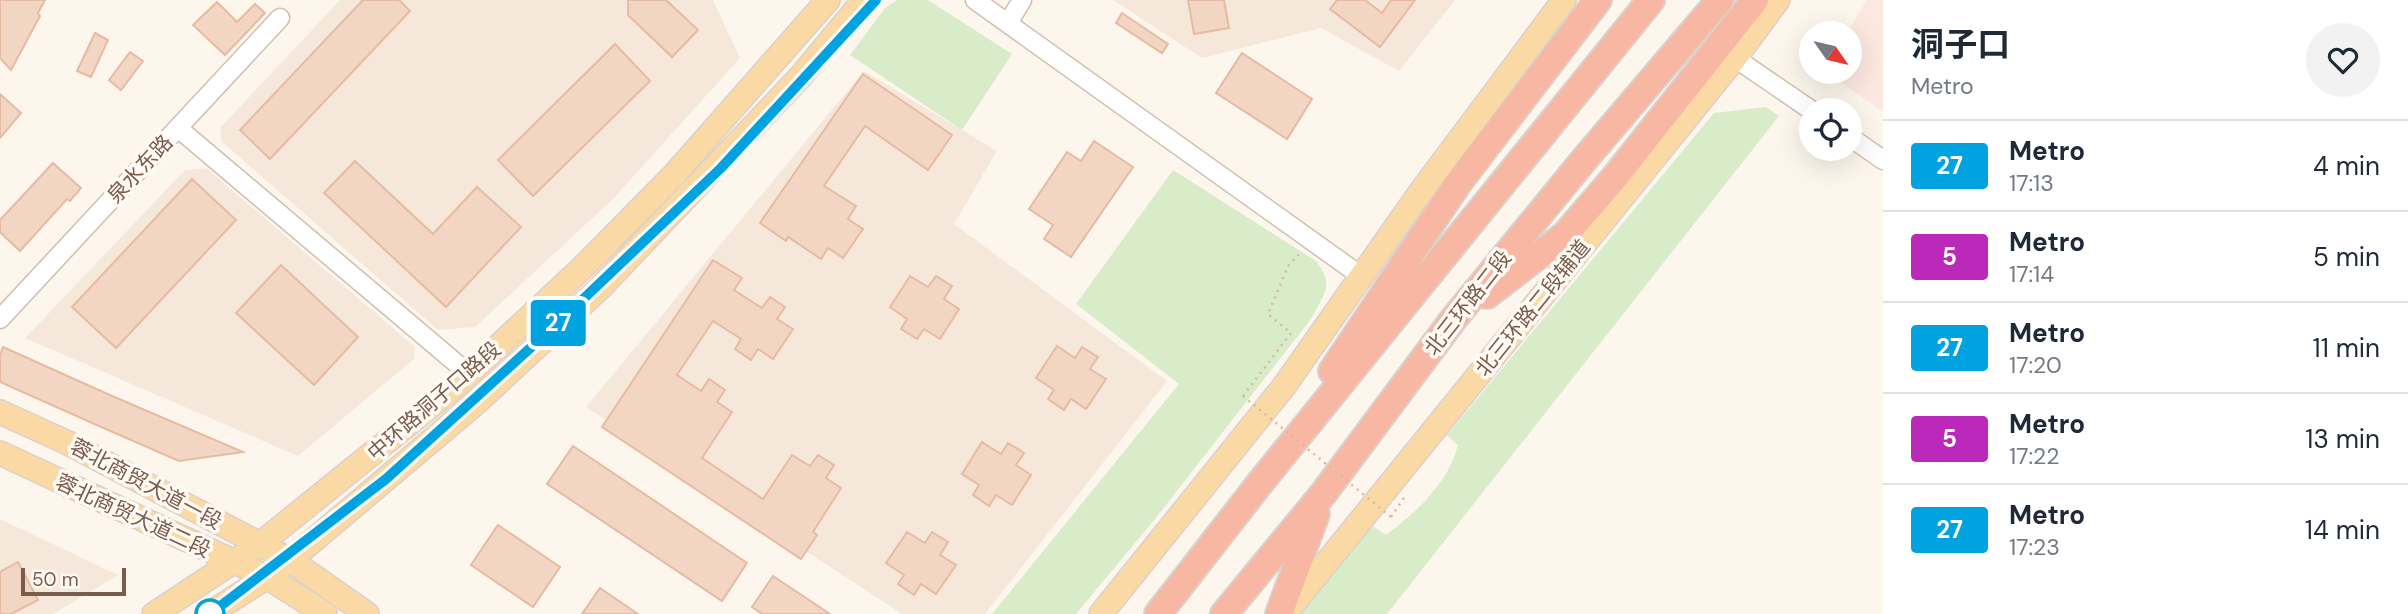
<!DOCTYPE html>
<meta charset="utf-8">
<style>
:root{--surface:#fff;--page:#f2f2f3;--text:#1f2937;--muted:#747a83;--line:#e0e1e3}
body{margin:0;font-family:"DM Sans","Noto Sans SC",sans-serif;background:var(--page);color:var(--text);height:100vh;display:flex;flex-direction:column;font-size:26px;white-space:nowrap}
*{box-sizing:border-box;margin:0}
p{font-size:23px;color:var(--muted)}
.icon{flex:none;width:38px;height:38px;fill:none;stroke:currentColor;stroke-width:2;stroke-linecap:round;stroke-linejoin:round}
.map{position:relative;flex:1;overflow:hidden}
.sheet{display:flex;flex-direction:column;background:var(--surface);width:525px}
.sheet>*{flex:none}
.badge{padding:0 14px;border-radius:5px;font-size:24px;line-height:46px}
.needle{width:46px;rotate:124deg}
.controls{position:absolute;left:1799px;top:21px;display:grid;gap:14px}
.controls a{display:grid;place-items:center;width:63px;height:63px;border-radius:50%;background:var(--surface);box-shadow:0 7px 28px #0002;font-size:35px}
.scale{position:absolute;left:21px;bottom:18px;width:105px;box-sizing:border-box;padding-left:7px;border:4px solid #7a5c4d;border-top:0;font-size:19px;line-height:24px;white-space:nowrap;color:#7a5c4d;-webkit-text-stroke:5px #fffaf3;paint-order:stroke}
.map>.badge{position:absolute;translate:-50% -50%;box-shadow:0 0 0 4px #fff}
.round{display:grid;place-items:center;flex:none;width:74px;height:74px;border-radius:37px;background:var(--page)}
.headline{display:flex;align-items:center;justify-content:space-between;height:119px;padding:0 28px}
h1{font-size:33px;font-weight:700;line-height:52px}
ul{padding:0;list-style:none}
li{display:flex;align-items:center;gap:21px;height:91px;padding:0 28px;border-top:2px solid var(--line)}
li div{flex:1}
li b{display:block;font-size:26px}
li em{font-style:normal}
li .badge{min-width:77px;font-weight:700;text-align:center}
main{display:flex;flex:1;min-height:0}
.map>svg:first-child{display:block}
</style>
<main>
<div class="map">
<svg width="1883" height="614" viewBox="0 0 1883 614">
<rect width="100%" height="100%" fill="#fdf6ec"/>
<!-- residential -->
<g fill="#f5e8da">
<polygon points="340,0 713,0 740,58 613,199 475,327 438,330 222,142 220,128"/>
<polygon points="1113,0 1455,0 1399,71 1321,28 1202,58"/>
<polygon points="864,71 997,151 954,224 1167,381 985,614 902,614 586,407"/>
<polygon points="206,168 415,347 414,359 298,456 25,338 185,170"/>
<polygon points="0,519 118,575 53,614 0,614"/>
</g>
<!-- commercial -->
<polygon fill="#fde8e0" points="1867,0 1883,0 1883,112 1826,72 1850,72 1850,33 1847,33"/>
<!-- green -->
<g fill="#d8ecc9">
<polygon points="897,0 928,0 1012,54 962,130 850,55 885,8"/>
<path d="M1766,107L1779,116L1387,614H1299L1371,525L1386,535C1416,513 1449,482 1458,445L1447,435L1714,113Z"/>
<path d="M1173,170L1316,261C1335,286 1324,293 1311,319L1155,519L1076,614H992L1179,384L1076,304Z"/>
</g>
<!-- building -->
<g fill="#f3d5c3" stroke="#e6bba3" stroke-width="2">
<polygon points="0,0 45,0 38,13 40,16 11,70 0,58"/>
<polygon points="363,0 399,0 410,11 270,159 240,130"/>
<polygon points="628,0 666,0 698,30 672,57 628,15"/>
<polygon points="1188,0 1224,0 1229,28 1194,34"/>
<polygon points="1337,0 1365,0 1382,13 1391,0 1415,0 1380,47 1330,9"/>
<polygon points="217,2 237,22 255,4 265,13 225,55 193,25"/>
<polygon points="1122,13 1168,44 1162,53 1116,23"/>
<polygon points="95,33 108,40 91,77 77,71"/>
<polygon points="615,44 650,81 533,196 498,160"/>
<polygon points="130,52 143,61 121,90 109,80"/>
<polygon points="1242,53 1312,99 1287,139 1216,93"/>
<polygon points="863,74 952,135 928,170 865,126 824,186 856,206 848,219 863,229 843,258 828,248 821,259 788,237 786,241 760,223"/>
<polygon points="0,94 21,113 0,138"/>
<polygon points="1094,141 1133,167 1071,257 1044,239 1053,225 1029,209 1067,152 1081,161"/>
<polygon points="355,161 433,234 477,187 521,227 446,307 324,193"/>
<polygon points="53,163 81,188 70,201 67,199 20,251 0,232 0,220"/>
<polygon points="192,179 236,220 116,348 72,307"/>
<polygon points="713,260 742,278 734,290 762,308 770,297 785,307 777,319 793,329 773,359 758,349 751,360 735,349 741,339 713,321 677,375 701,391 709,379 725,390 717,402 732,412 702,458 763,499 792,455 810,466 818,455 834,465 826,478 841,488 813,532 817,535 801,559 602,427"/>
<polygon points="281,265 358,337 314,385 236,313"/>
<polygon points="910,276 928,287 936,276 952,286 944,299 959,309 940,339 924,329 917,339 901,329 907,319 890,307"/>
<polygon points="1057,346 1075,358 1082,347 1098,357 1090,369 1106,379 1086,409 1071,399 1064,410 1048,399 1054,390 1036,378"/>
<polygon points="3,347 112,396 243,452 179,461 99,426 0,382 0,355"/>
<polygon points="982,442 1001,454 1008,443 1024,453 1016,465 1031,475 1012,505 996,495 989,506 973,495 979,485 962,474"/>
<polygon points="573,446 747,563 722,601 547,484"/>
<polygon points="498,525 560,567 533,607 471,565"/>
<polygon points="907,532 925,543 932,532 948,542 940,555 956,565 936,594 921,584 914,595 898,584 904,575 886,563"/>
<polygon points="18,562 38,600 11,614 0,614 0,572"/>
<polygon points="773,576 830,614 762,614 752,607"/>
<polygon points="600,588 638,614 582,614"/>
</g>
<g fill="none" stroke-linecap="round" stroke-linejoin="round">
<!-- minor casing -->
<g stroke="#d1beb0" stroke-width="21">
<g id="minor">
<polyline points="975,0 1361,276"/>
<polyline points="1008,23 1022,0"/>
<polyline points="1735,58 1811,110"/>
<polyline points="178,128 469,374"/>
<polyline points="1850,137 1883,160"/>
<polyline points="0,319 280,18"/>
</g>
</g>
<!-- major casing -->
<g stroke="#dad1cd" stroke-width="26">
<g id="major">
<polyline points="0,412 66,442 290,560 367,614"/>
<polyline points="0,453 267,577 325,614"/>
<polyline points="154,614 260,544 457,385 582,268 672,177 828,0"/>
<polyline points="209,614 267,577 290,560 477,402 600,288 801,76 864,0"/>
<polyline points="1101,614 1285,385 1422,190 1564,0"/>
<polyline points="1285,614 1735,58 1778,0"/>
</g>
</g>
<!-- highway casing -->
<g stroke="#dad1cd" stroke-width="30">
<g id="highway">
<polyline points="1487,295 1565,235 1615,177 1755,0"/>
<polyline points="1332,371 1459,182 1598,0"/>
<polyline points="1158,614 1260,483 1651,0"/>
<polyline points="1224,614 1323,494 1452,321 1583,161 1720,0"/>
<polyline points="1279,614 1316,514"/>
</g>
</g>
<!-- path -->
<g stroke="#d9b8a5" stroke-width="2.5" stroke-dasharray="2 5" stroke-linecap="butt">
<polyline points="1243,396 1291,333 1268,314 1288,266 1301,252"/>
<polyline points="1391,517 1404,498"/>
</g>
<!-- minor -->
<use href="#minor" stroke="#fff" stroke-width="18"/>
<!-- major -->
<use href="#major" stroke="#fbd9a5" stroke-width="23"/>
<!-- highway -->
<use href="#highway" stroke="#f7b7a3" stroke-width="26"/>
<!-- path-bridge -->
<polyline stroke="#d9b8a5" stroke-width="2.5" stroke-dasharray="2 5" stroke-linecap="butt" points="1243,396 1391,517"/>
</g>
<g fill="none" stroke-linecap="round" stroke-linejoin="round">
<!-- line casing -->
<g stroke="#fff" stroke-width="16">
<polyline id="line" points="210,614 386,479 560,321 721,168 876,0"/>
</g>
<!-- line -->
<use href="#line" stroke="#00a3e0" stroke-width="10"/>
</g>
<!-- markers -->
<circle fill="#fff" stroke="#00a3e0" stroke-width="3.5" cx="210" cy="614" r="14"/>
<g text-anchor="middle" stroke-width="7" stroke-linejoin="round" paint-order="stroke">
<!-- street labels -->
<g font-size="21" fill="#7a5c4d" stroke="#fffaf3">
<text transform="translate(140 169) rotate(-47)" y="7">泉水东路</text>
<text transform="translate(1468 303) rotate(-52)" y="7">北三环路二段</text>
<text transform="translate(1533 308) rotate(-51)" y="7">北三环路二段辅道</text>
<text transform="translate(434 401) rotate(-41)" y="7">中环路洞子口路段</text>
<text transform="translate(146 484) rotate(28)" y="7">蓉北商贸大道一段</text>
<text transform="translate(133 516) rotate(25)" y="7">蓉北商贸大道二段</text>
</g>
</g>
</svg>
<div class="controls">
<a><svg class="needle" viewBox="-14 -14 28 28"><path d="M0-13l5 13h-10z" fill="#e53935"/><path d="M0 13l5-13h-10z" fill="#747a83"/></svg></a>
<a><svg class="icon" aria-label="locate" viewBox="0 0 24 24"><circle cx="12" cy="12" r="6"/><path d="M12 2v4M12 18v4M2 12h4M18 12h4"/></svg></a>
</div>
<div class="scale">50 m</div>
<b class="badge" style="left:558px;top:323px;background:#00a3e0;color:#fff">27</b>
</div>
<section class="sheet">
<div class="headline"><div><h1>洞子口</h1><p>Metro</p></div><a class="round"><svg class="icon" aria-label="heart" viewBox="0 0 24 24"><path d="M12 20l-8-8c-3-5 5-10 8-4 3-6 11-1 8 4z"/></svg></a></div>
<ul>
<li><span class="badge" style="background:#00a3e0;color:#fff">27</span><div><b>Metro</b><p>17:13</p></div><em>4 min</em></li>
<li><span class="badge" style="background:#bb29bb;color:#fff">5</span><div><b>Metro</b><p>17:14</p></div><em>5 min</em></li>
<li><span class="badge" style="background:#00a3e0;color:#fff">27</span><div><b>Metro</b><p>17:20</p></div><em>11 min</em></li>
<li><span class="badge" style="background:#bb29bb;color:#fff">5</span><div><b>Metro</b><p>17:22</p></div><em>13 min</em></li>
<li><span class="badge" style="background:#00a3e0;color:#fff">27</span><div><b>Metro</b><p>17:23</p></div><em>14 min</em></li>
</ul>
</section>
</main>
